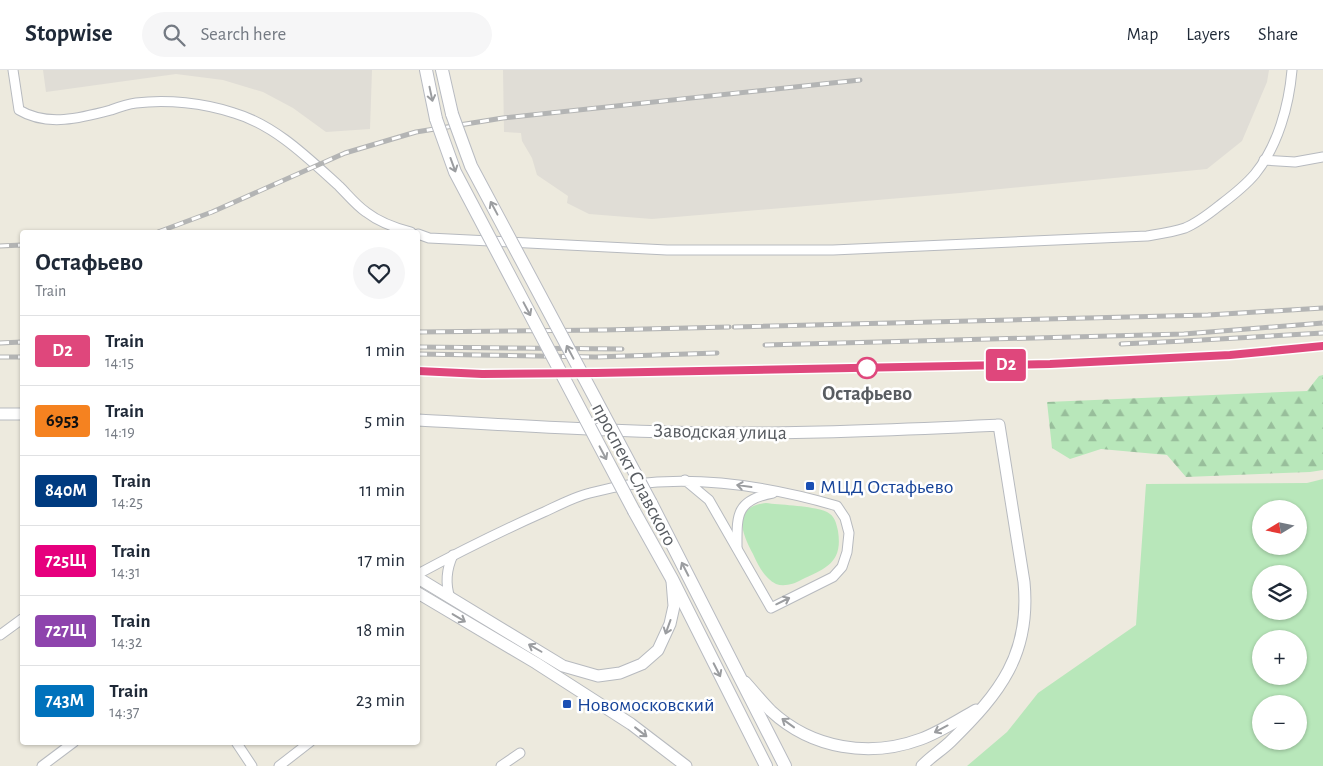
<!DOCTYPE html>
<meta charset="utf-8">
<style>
:root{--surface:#fff;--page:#f6f6f7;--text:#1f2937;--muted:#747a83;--line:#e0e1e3}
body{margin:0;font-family:"Alegreya Sans",sans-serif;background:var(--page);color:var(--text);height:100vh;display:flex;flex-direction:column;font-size:19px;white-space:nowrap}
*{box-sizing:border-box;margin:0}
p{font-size:16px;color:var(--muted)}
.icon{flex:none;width:28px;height:28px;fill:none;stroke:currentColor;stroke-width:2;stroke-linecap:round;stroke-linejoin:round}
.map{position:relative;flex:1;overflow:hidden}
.sheet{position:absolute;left:20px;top:160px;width:400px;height:515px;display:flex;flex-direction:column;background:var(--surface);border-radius:5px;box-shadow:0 1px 4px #0004}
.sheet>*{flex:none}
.badge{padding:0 10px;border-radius:4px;font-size:18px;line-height:32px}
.needle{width:32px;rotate:260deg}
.fabs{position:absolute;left:1252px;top:430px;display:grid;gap:10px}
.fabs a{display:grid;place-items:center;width:55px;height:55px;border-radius:50%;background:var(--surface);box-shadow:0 1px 4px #0004;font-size:25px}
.map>.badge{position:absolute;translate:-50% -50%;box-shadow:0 0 0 2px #fff}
.round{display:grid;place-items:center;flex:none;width:52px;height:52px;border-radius:26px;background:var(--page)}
.summary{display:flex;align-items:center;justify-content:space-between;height:85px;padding:0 15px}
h1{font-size:24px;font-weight:700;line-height:38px}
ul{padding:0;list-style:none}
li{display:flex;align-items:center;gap:15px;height:70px;padding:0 15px;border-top:1px solid var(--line)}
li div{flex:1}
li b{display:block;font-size:19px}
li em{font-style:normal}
li .badge{min-width:55px;font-weight:700;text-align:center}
header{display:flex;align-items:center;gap:30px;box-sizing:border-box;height:70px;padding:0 25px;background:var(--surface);border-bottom:1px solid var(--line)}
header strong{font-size:24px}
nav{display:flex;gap:28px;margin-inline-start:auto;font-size:18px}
.search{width:350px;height:45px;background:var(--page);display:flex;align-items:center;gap:12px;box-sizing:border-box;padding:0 18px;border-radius:28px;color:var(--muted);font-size:19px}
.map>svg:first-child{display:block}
</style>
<header>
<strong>Stopwise</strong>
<div class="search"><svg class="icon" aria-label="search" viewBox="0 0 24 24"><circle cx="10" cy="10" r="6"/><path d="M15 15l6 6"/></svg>Search here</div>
<nav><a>Map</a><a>Layers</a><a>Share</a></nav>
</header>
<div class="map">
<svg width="1323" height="696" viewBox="0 0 1323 696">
<defs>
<pattern id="forest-firs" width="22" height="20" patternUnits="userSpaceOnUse" patternTransform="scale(1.25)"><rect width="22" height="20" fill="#b8e7ba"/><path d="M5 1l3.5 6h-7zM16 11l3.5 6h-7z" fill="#98be9b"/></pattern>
</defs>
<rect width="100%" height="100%" fill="#edeade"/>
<!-- industrial -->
<g fill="#e0ddd6">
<polygon points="43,0 372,0 370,59 326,62 293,38 263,22 223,10 176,4 46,22"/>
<polygon points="503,0 1269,0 1267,12 1242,71 1207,99 960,123 652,149 589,144 567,133 568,126 537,105 532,88 522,71 521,63 504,62"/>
</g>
<!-- green -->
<g fill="#b8e7ba" fill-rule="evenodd">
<path d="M1323,409V696H967L1007,662L1038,623L1136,555L1146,414L1307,413ZM1261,439H1299V476H1261ZM1261,504H1299V541H1261ZM1261,569H1299V606H1261ZM1261,634H1299V671H1261Z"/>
<path d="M766,433C781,435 815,436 827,442C835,446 836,453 838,461C843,493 826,498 801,510C794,514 784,517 776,514C764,508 758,495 753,484C741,462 732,437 766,433Z"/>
</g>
<!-- forest -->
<polygon fill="url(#forest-firs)" points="1323,305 1323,400 1310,402 1186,407 1167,385 1101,379 1070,389 1052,378 1047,332 1307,321 1319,306"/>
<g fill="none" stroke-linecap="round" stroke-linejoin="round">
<!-- minor casing -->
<g stroke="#b7babf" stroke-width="11">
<g id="minor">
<path d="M13,0L19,40C47,57 81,48 111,40C119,37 128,34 136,33C167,29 204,33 234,43C275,55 308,88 339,116C348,125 356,135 366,142C379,152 395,158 411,162"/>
<polyline points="1264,90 1295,92 1323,87"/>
<path d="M418,164L429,168L667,180H833L1147,166C1159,164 1173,162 1185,158C1197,153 1210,143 1220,135C1232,126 1245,116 1255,104C1278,76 1289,35 1292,0"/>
<path d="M737,478C737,446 735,430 773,423"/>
<path d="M418,504C459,482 501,461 544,442C559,435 574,427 590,423C670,401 758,413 837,436L845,448L849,463L847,482L842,497L833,507L771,538L709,430L685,410"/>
<path d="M450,528C445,513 446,500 453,485"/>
<polyline points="0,565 22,549"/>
<polyline points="236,672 252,696"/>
<polyline points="42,696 74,672"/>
<polyline points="279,696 310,672"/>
<polyline points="501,696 520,683"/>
</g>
</g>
<!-- tertiary casing -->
<g stroke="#b7babf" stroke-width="13">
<g id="tertiary">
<polyline points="0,344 22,344"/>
<path d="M418,350C527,356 636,363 746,363C830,363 914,359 999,355L1024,512C1031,584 1000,623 951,671C942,680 930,687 922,696"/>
<polyline points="418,508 563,596 598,606 620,603 642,594 658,580 670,554 674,536 672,511"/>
<polyline points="418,523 536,593 631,654 686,696"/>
<path d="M745,612C754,622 762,632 771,641C812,679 870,688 921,669C940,662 958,650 976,640"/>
</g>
</g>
<!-- secondary casing -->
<g stroke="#b8bbc2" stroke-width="14">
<g id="secondary">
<polyline points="426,0 436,49"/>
<polyline points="442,0 452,44"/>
<polyline points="651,433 785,696"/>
<polyline points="634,441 672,509 766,696"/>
</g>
</g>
<!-- minor -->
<use href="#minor" stroke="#fff" stroke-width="9"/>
<!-- tertiary -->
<use href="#tertiary" stroke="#fff" stroke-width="11"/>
<!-- secondary -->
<use href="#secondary" stroke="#fff" stroke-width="12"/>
<!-- rail casing -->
<g stroke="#b3b4b4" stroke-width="5">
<g id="rail">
<polyline points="158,162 212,142 345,83 416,62 503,48 860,10"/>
<polyline points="0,176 22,175"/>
<polyline points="734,257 1208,245 1323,238"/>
<polyline points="418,262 603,260 729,257"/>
<polyline points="0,273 22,272"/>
<polyline points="1121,274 1184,271 1323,263"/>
<polyline points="765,275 1184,264 1323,253"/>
<polyline points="418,277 622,279"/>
<polyline points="418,284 596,287 717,283"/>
<polyline points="0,287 22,287"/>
<polyline points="418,301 482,304 717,301"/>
<path d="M739,301C902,298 1066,298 1229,285C1260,283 1292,279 1323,276"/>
</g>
</g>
<!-- rail -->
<use href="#rail" stroke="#fff" stroke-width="3" stroke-dasharray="9" stroke-linecap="butt"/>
<!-- secondary-bridge casing -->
<g stroke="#b8bbc2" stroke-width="14" stroke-linecap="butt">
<g id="secondary-bridge">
<polyline points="452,44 471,96 651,433"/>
<polyline points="436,49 455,102 634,441"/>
</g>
</g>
<!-- secondary-bridge -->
<use href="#secondary-bridge" stroke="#fff" stroke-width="12"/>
</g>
<!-- one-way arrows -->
<defs><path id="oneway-shaft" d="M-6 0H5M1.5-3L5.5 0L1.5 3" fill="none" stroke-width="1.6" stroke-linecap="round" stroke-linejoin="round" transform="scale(1.25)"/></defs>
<g stroke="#9b9da0">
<use href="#oneway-shaft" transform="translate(431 24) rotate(78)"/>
<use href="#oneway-shaft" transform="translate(453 95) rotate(70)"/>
<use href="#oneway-shaft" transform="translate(494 138) rotate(-118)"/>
<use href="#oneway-shaft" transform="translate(527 239) rotate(62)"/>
<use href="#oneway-shaft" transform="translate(570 282) rotate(-118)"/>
<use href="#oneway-shaft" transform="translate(603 383) rotate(62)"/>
<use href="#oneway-shaft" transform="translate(744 416) rotate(-172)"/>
<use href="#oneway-shaft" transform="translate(685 499) rotate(-117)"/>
<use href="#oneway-shaft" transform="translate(783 531) rotate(-26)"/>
<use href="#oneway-shaft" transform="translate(459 548) rotate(31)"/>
<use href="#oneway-shaft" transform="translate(668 557) rotate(110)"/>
<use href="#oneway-shaft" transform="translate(535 578) rotate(-150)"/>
<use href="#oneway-shaft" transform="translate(717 600) rotate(63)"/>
<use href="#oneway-shaft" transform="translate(788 653) rotate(-144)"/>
<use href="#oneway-shaft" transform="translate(941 659) rotate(152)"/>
<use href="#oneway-shaft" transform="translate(641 662) rotate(38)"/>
</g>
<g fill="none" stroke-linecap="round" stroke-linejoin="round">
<!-- line casing -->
<g stroke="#fff" stroke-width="11">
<polyline id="line" points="418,301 482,304 596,303 1050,294 1230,285 1323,276"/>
</g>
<!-- line -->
<use href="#line" stroke="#df477c" stroke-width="8"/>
</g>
<!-- markers -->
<circle fill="#fff" stroke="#df477c" stroke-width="2.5" cx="867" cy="298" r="10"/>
<g fill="#1a4fb4" stroke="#fff" stroke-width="2">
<rect x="805" y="411" width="10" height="10" rx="2.5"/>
<rect x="562" y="629" width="10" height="10" rx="2.5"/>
</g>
<g text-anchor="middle" stroke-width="5" stroke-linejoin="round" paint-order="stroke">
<!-- stop labels -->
<g font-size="20" font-weight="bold" fill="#585c61" stroke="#fff">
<text x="867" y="330">Остафьево</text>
</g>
<!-- street labels -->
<g font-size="20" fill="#585c61" stroke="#fff">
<text transform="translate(720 361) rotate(1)" y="7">Заводская улица</text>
<text transform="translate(635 404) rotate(62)" y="7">проспект Славского</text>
</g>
<!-- transit labels -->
<g font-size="20" fill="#164399" stroke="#fff" text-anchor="start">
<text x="820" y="423">МЦД Остафьево</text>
<text x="577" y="641">Новомосковский</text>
</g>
</g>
</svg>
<div class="fabs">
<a><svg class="needle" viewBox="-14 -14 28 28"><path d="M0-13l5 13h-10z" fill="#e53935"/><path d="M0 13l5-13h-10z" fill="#747a83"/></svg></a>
<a><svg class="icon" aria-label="layers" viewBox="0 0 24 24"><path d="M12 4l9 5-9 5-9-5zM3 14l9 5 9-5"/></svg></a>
<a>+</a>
<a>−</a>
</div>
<b class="badge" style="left:1006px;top:295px;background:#df477c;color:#fff">D2</b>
<section class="sheet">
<div class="summary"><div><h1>Остафьево</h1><p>Train</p></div><a class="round"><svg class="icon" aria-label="heart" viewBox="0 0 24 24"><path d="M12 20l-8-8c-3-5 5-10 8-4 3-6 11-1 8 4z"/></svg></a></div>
<ul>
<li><span class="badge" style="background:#df477c;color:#fff">D2</span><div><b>Train</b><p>14:15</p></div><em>1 min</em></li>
<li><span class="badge" style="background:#f58220;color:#111">6953</span><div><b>Train</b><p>14:19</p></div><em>5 min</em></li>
<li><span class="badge" style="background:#003b80;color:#fff">840М</span><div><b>Train</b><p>14:25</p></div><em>11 min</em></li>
<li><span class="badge" style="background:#e6007e;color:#fff">725Щ</span><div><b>Train</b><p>14:31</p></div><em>17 min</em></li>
<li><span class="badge" style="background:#8e44ad;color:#fff">727Щ</span><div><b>Train</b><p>14:32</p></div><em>18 min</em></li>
<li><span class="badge" style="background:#0072bc;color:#fff">743М</span><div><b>Train</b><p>14:37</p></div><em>23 min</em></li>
</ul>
</section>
</div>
